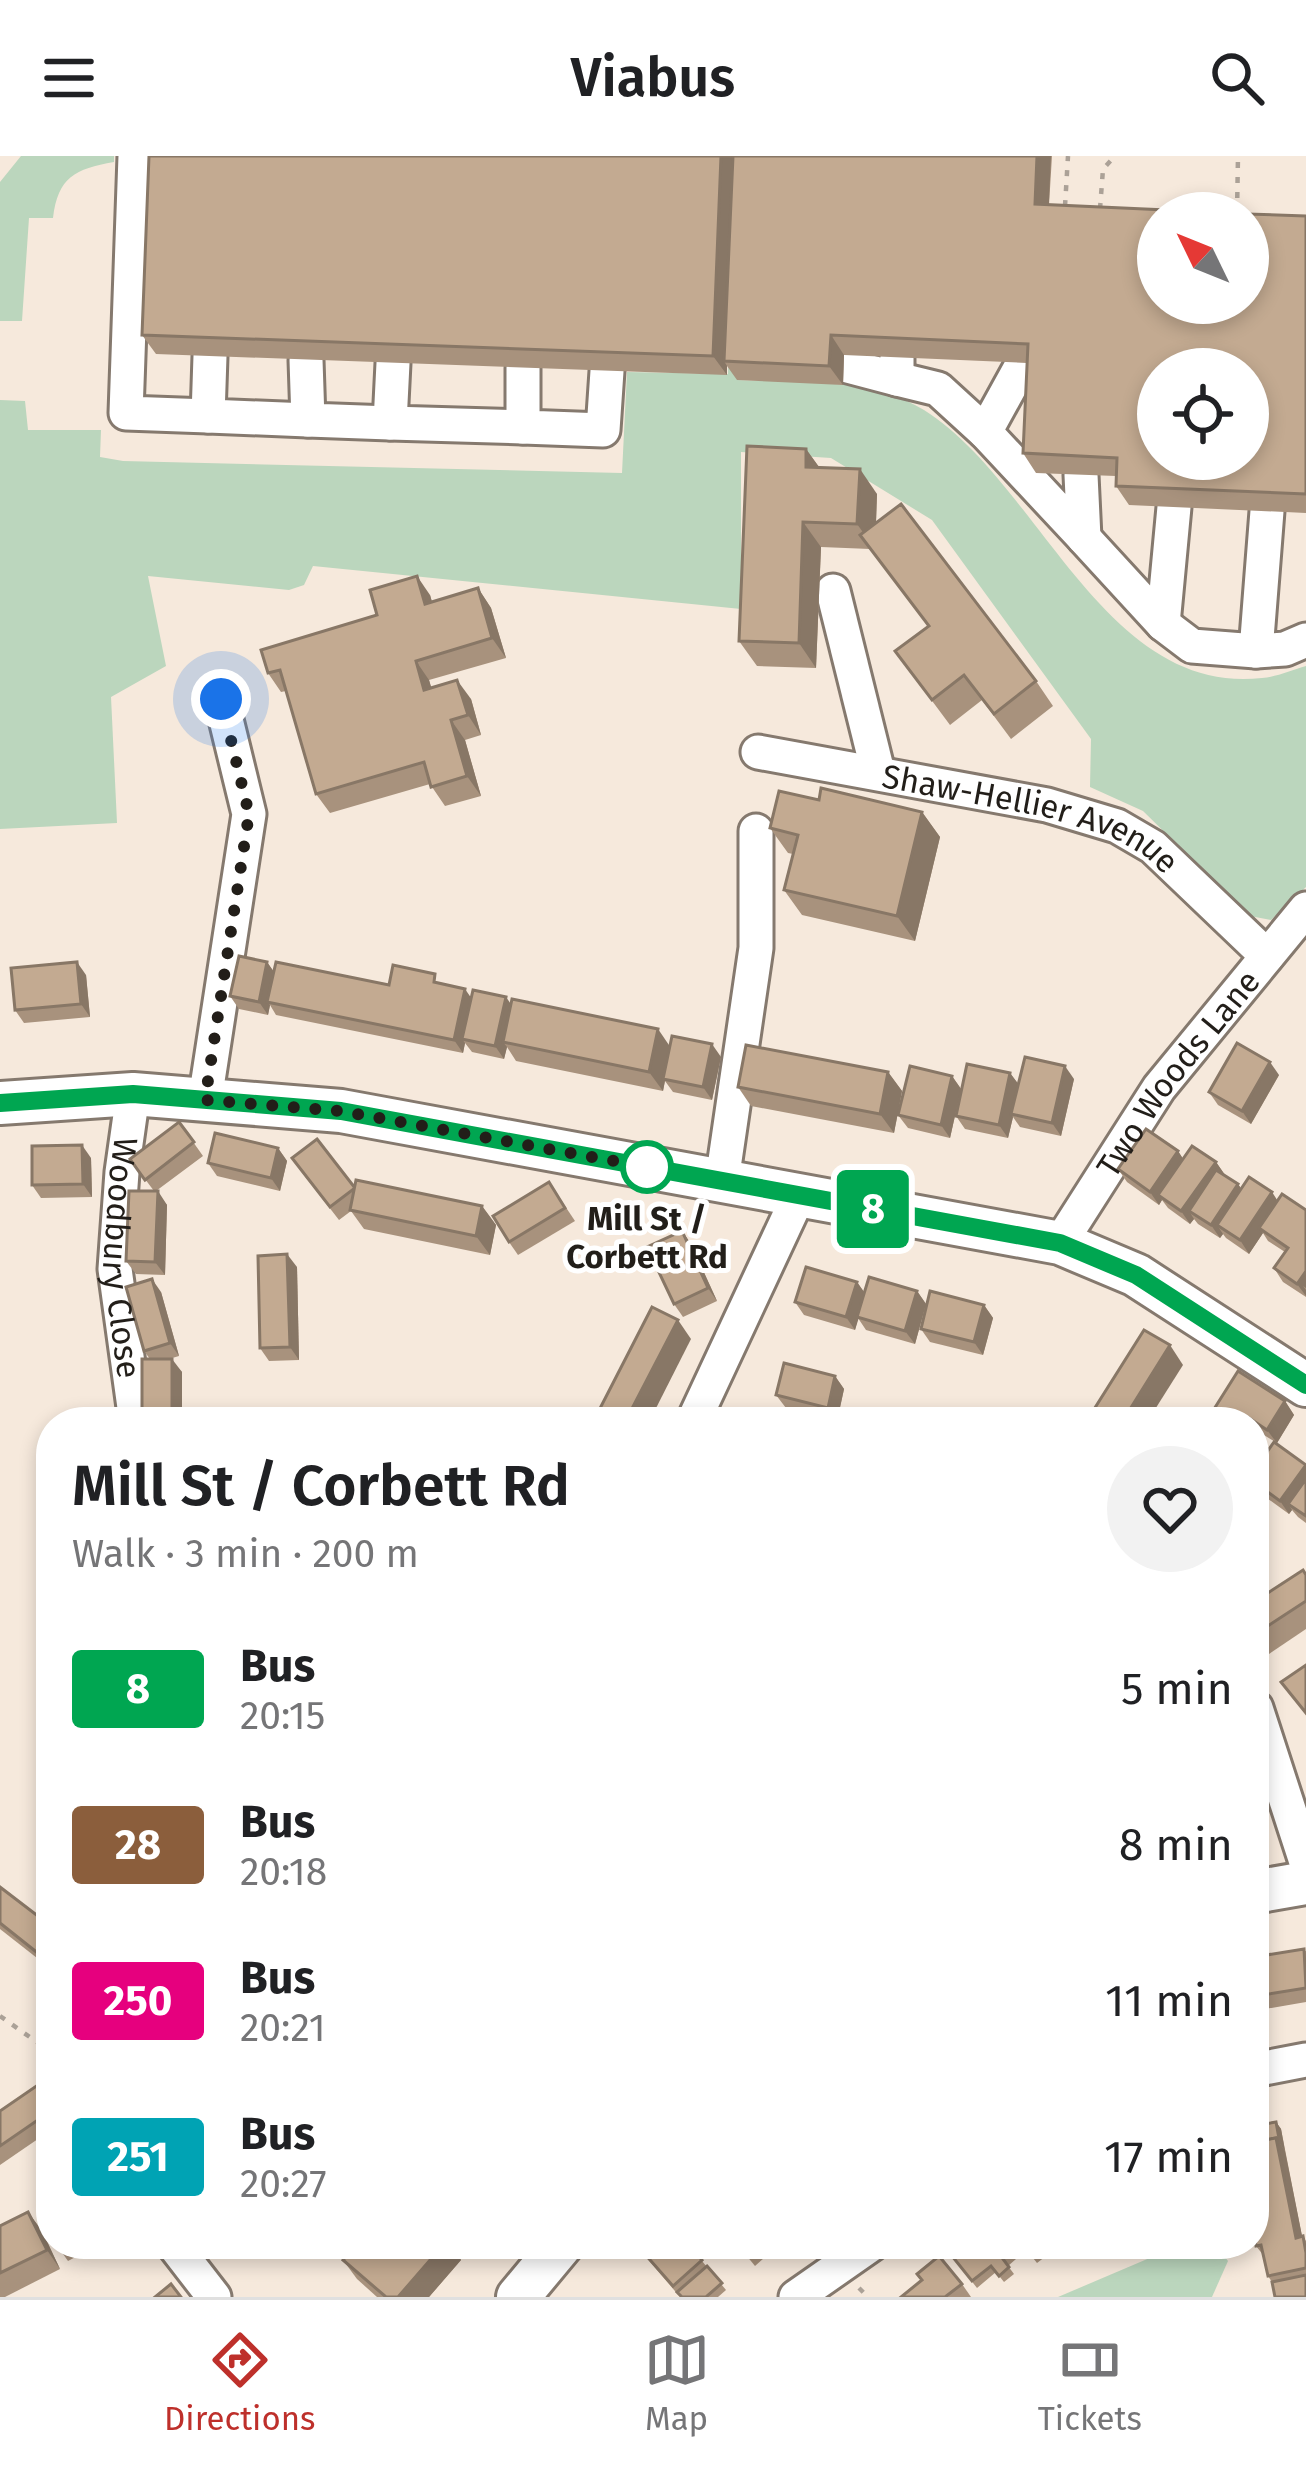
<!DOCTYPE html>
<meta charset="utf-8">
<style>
:root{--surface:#fff;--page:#f2f2f2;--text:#202124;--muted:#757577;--line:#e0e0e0;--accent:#be302b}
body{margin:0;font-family:"Fira Sans",sans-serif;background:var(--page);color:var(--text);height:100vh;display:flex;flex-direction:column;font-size:45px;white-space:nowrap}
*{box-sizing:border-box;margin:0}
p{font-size:39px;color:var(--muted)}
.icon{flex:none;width:66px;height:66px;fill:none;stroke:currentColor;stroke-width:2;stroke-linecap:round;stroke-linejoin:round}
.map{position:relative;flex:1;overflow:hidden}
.panel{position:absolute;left:36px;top:1251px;width:1233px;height:852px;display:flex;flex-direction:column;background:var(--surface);border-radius:48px;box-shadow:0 6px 18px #0003}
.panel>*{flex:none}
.badge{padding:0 24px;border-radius:9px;font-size:42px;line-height:78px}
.needle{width:78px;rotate:313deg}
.controls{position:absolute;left:1137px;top:36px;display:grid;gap:24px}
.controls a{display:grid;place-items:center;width:132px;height:132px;border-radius:50%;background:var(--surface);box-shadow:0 6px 18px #0003;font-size:60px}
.you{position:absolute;width:60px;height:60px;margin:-30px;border:9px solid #fff;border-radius:50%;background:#1a73e8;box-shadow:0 0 0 18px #1a73e833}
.map>.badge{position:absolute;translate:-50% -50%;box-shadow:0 0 0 6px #fff}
.round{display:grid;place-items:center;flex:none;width:126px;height:126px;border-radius:63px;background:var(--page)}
.headline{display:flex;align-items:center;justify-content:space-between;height:204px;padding:0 36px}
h1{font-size:57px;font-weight:600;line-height:90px}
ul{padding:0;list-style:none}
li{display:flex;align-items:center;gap:36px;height:156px;padding:0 36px}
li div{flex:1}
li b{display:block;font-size:45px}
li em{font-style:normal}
li .badge{min-width:132px;font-weight:700;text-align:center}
header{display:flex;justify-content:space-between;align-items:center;height:156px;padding:0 36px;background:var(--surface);font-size:54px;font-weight:600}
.menu{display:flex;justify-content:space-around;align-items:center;height:168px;border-top:3px solid var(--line);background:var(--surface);font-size:33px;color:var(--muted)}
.menu a{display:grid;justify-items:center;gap:6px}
.menu .active{color:var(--accent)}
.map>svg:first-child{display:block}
</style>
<header><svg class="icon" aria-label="menu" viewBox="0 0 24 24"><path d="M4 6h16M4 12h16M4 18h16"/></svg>Viabus<svg class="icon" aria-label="search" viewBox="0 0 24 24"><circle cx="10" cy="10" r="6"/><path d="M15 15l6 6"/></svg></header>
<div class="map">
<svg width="1306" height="2141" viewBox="0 0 1306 2141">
<rect width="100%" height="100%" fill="#f6e9dc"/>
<!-- green -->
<g fill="#bbd6bd">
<path d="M21,0H114V6C75,13 58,21 53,62H29L22,165H0V26Z"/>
<path d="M730,137L737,224C799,227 870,221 924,254C1039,326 1104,540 1262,522C1276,521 1292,514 1306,510V731L1271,764L1250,760L1143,655L1090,631L1091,583L932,364L831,302L741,296V453L313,410L304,429L289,434L148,420L166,510L111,541L117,667L0,673V244L25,245L28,274H101L100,301L123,305L622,317L627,216L728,218Z"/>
<polygon points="1194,2088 1215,2088 1228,2105 1212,2141 1058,2141 1159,2098"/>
</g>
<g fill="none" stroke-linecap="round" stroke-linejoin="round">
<!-- minor casing -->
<g stroke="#85796e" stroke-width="39">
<g id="minor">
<polyline points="135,0 126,257 208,260"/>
<polyline points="210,200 208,260 308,264"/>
<polyline points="306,204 308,264 390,267"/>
<polyline points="393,207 390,267 523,271"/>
<polyline points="844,209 897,223 897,202"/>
<polyline points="523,212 523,271 603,274 607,215"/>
<polyline points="897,223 938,233 985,276 1023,207"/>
<polyline points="985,276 1084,382 1081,319"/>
<polyline points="1084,382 1163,468 1174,351"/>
<polyline points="833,435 878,616"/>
<polyline points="1163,468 1192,490 1256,495 1267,355"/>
<polyline points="1256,495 1285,493 1306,484"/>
<path id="s1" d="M758,596L1047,649L1117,670L1153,691L1267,800"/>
<path id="s2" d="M133,938L122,1016L115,1113L136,1266"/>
<polyline points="205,944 249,658 221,543"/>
<polyline points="722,1025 756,792 756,675"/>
<path id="s3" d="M1060,1087L1159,932L1306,753"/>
<polyline points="693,1266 799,1039"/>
<polyline points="1256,1552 1306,1706"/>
<polyline points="1254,1914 1306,1904"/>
<polyline points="173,2088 214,2141"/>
<polyline points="796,2141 872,2088"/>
</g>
</g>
<!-- major casing -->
<g stroke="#85796e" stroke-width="48">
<g id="major">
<polyline points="0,947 133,938 341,955 1060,1087 1136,1119 1306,1229"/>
<polyline points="1254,1736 1306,1727"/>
<polyline points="518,2141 562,2088"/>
</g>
</g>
<!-- path -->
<g stroke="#aba197" stroke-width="4.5" stroke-dasharray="6 9" stroke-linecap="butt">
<polyline points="1065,50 1068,0"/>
<polyline points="1100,53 1103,13 1115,0"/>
<polyline points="1237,57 1238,0"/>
<polyline points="0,1860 51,1896"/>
<polyline points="859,2132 868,2141"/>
</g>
<!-- minor -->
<use href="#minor" stroke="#fff" stroke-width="33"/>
<!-- major -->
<use href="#major" stroke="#fff" stroke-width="42"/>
</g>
<!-- wall -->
<g fill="#a8927d">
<polygon points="149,0 1052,0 1049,49 1306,60 1306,357 1129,349 1116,330 1116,320 1036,317 1023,297 1027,207 844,199 843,229 737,224 727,210 727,219 156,198 142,179"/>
<polygon points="806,293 819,311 877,338 876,367 1036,525 1053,550 1011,583 982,544 950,569 895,495 928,470 870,393 821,391 816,512 757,510 739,485"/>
<polygon points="478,432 491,452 506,502 429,524 431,532 471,543 481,579 465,584 481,640 445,650 430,628 330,657 316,638 286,535 281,536 268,517 377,459 430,439 432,446"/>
<polygon points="819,644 922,656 940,681 915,785 802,759 784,734 793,698 788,697 770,672"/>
<polygon points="267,806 274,816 389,829 442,828 472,842 511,848 670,890 721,901 712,944 673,936 665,925 663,935 516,905 507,891 504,903 472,896 465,887 463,897 276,859 270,849 268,859 239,853 230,840"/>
<polygon points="86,819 90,861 24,867 15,854"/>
<polygon points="888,916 902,935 894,977 751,950 738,931"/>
<polygon points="1010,917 1018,928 1074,923 1061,980 1020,971 1013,961 1008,982 965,973 956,960"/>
<polygon points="1279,919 1251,968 1218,949 1209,936"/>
<polygon points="952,920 961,933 950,982 908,972 898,959"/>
<polygon points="179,966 203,1000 156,1035 167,1049 165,1119 136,1118 126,1105 154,1035 130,1003"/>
<polygon points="278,992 287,1005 280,1035 217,1020 208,1007"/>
<polygon points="1178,995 1183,1003 1216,1006 1225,1019 1238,1028 1241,1033 1306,1054 1306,1141 1283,1126 1274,1112 1285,1096 1268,1085 1263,1077 1249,1098 1226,1082 1223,1078 1220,1082 1198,1068 1194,1063 1190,1068 1168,1052 1162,1044 1159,1049 1127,1026 1118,1013"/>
<polygon points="91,1002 92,1041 41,1042 32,1029"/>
<polygon points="301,1015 355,1032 482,1050 496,1069 490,1099 364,1073 351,1055 339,1064"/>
<polygon points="549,1026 575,1065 518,1099 509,1086"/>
<polygon points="682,1075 691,1088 717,1145 683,1161 674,1148"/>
<polygon points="297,1111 299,1204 269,1205 260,1192"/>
<polygon points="857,1126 864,1136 917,1135 926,1148 915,1188 866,1174 858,1162 855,1174 804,1159 795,1146"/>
<polygon points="161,1136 179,1200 169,1203 182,1216 182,1266 142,1266 150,1203 144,1195"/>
<polygon points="984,1149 993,1162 983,1199 930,1186 921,1173"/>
<polygon points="835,1220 844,1233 837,1265 786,1252 776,1239"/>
<polygon points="1285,1245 1294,1259 1277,1287 1259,1276 1254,1283 1254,1266 1212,1266 1209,1261"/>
<polygon points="1306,1309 1306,1367 1298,1361 1292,1354 1289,1358 1257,1335 1254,1330 1254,1314"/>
<polygon points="1306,1418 1306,1473 1266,1500 1254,1483 1254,1446"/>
<polygon points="1254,1649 1263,1662 1265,1685 1254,1688"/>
<polygon points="0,1731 51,1770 51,1813 0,1773"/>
<polygon points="1306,1795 1306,1846 1265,1853 1257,1842 1259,1854 1254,1855 1254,1801"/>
<polygon points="51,1920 51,1974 0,2009 0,1955"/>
<polygon points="1276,1966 1281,1973 1302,2080 1306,2085 1306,2141 1272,2126 1268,2120 1264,2100 1256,2090"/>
<polygon points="28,2056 42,2075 60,2113 5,2141 0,2141 0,2070"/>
<polygon points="56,2088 100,2088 68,2105"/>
<polygon points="357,2088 449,2088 461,2104 429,2141 377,2141 357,2123 343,2104"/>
<polygon points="635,2088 688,2088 726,2134 718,2141 680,2141"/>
<polygon points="737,2088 780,2088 755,2110"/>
<polygon points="1004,2088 1016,2103 1008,2110 1014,2118 1004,2126 996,2116 977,2132 952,2100"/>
<polygon points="1022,2088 1062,2088 1037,2107"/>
<polygon points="962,2128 971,2141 901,2141"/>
</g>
<!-- shaded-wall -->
<g fill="#876">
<polygon points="721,0 736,0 724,205 727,210 727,219 713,200"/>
<polygon points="1037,0 1051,0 1048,67 1035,48"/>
<polygon points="831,179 844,199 843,229 829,210"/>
<polygon points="806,293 824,318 806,311"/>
<polygon points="860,313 877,338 875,393 857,368"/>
<polygon points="803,366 821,391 816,512 799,487"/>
<polygon points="417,420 430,439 438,467 425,448"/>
<polygon points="478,432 491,452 506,502 492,482"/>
<polygon points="416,505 429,524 438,553 424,534"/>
<polygon points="457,524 471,543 481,579 468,559"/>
<polygon points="451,564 465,584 481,640 467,620"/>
<polygon points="922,656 940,681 915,785 897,760"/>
<polygon points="77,806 86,819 90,861 81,848"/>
<polygon points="267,806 276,819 267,846 270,849 268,859 259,846"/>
<polygon points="465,833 474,846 462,883 465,887 463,897 454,884"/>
<polygon points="506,841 515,854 503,886 507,891 504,903 495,890"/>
<polygon points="658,873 671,892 663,935 649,916"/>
<polygon points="712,888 721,901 712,944 703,931"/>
<polygon points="1270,906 1279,919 1251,968 1242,955"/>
<polygon points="1065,910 1074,923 1061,980 1052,967"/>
<polygon points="888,916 902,935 894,977 880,958"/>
<polygon points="1010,917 1020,930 1011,958 1013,961 1008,982 999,969"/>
<polygon points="952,920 961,933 950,982 941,969"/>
<polygon points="82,989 91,1002 92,1041 83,1028"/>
<polygon points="278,992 287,1005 280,1035 271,1022"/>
<polygon points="1178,995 1187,1009 1158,1039 1162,1044 1159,1049 1150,1036"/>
<polygon points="1216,1006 1225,1019 1189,1055 1194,1063 1190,1068 1181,1055"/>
<polygon points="1238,1028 1247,1041 1217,1069 1223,1078 1220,1082 1211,1069"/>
<polygon points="158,1035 167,1049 165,1119 155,1106"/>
<polygon points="1272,1036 1281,1050 1259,1072 1263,1077 1249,1098 1240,1084"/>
<polygon points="482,1050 496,1069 490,1099 476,1080"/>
<polygon points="682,1075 691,1088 717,1145 708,1132"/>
<polygon points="287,1098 297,1111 299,1204 290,1191"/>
<polygon points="1306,1115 1306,1132 1303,1130 1306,1134 1306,1140 1297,1128"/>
<polygon points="152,1123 161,1136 179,1200 170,1187"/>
<polygon points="857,1126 866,1139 855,1174 846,1161"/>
<polygon points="917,1135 926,1148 915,1188 905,1175"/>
<polygon points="984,1149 993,1162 983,1199 974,1186"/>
<polygon points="678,1164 691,1183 649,1266 625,1266"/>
<polygon points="1170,1189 1183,1209 1147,1266 1122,1266"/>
<polygon points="172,1203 182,1216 182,1266 172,1266"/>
<polygon points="835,1220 844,1233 837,1265 828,1252"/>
<polygon points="1285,1245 1294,1259 1277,1287 1267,1274"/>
<polygon points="1306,1310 1306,1335 1288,1348 1292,1354 1289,1358 1280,1345"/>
<polygon points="1254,1649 1263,1662 1265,1685 1256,1672"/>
<polygon points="1276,1966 1281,1973 1285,1995 1280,1988"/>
<polygon points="1276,1982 1285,1995 1305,2095 1296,2082"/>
<polygon points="28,2056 42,2075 60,2113 47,2094"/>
<polygon points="444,2088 449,2088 461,2104 429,2141 398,2141"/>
<polygon points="461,2088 478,2088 469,2099"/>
</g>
<!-- building -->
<g fill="#c3aa91" stroke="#876" stroke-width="3" fill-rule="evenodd">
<polygon points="149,0 721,0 713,200 142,179"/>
<path d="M733,0H1037L1035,48L1233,57H1158V147H1248V58L1306,60V338L1116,330L1117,302L1023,297L1028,188L831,179L829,210L724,205ZM1158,213H1248V303H1158Z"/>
<polygon points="747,290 806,293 806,311 860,313 857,368 803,366 799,487 739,485"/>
<polygon points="901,348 1036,525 994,558 964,519 932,544 895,495 929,470 860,379"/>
<polygon points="417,420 425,448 478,432 492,482 416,505 424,534 457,524 468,559 451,564 467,620 431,631 424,606 316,638 280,514 268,517 261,494 377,459 370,434"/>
<polygon points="821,632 922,656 897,760 784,734 798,679 770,672 779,635 819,644"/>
<polygon points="239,800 267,806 259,846 230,840"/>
<polygon points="77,806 81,848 15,854 11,812"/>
<polygon points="276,806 389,829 393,809 435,818 434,826 465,833 454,884 267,846"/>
<polygon points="473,834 506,841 495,890 462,883"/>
<polygon points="512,843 658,873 649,916 503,886"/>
<polygon points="672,880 712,888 703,931 663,923"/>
<polygon points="1237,887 1270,906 1242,955 1209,936"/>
<polygon points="746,889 888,916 880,958 738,931"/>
<polygon points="1025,901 1065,910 1052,967 1011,958"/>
<polygon points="967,908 1010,917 999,969 956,960"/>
<polygon points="910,910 952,920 941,969 898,959"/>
<polygon points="179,966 194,986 145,1024 130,1003"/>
<polygon points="1146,973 1178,995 1150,1036 1118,1013"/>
<polygon points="215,977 278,992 271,1022 208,1007"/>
<polygon points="317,983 355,1032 330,1051 292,1002"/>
<polygon points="82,989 83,1028 32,1029 32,990"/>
<polygon points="1192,990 1216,1006 1181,1055 1158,1039"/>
<polygon points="1216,1014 1238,1028 1211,1069 1189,1055"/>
<polygon points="1249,1021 1272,1036 1240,1084 1217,1069"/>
<polygon points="356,1024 482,1050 476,1080 350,1054"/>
<polygon points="549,1026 565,1052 509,1086 493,1060"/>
<polygon points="129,1035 158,1035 155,1106 126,1105"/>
<polygon points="1282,1038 1306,1054 1306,1115 1297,1128 1274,1112 1288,1092 1259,1072"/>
<polygon points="682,1075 708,1132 674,1148 647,1091"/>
<polygon points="287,1098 290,1191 260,1192 258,1100"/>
<polygon points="806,1111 857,1126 846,1161 795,1146"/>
<polygon points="869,1121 917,1135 905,1175 857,1161"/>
<polygon points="152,1123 170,1187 144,1195 126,1131"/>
<polygon points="930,1135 984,1149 974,1186 921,1173"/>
<polygon points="652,1151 678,1164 625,1266 593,1266"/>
<polygon points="1144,1174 1170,1189 1122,1266 1086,1266"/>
<rect x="142" y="1203" width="30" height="63"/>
<polygon points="784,1207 835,1220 828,1252 776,1239"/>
<polygon points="1238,1215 1285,1245 1267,1274 1249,1262 1247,1266 1217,1266 1209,1261"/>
<polygon points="787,1256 821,1265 821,1266 784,1266"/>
<polygon points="1274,1286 1306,1309 1280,1345 1254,1326 1254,1314"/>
<polygon points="1306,1323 1306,1360 1288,1348"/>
<polygon points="1303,1414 1306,1419 1306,1445 1254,1479 1254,1446"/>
<polygon points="1306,1509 1306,1557 1281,1526"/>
<polygon points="0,1731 51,1770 51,1803 49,1806 0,1767"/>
<polygon points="1304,1793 1306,1832 1256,1840 1254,1801"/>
<polygon points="51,1920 51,1955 0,1990 0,1955"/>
<polygon points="1276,1966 1280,1988 1276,1982 1254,1986 1254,1970"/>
<polygon points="1276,1982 1296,2082 1303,2080 1306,2097 1306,2112 1268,2120 1261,2089 1256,2090 1254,2078 1254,1986"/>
<polygon points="51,2053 51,2078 41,2059"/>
<polygon points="28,2056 47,2094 0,2117 0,2070"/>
<polygon points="357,2088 444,2088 398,2141 386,2141 343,2104"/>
<polygon points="636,2088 688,2088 702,2104 673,2130"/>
<polygon points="738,2088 756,2088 746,2097"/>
<polygon points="967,2088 1004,2088 1011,2097 1003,2103 1009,2111 999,2120 991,2110 972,2125 952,2100"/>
<polygon points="939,2100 962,2128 945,2141 901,2141 922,2124 917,2118"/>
<polygon points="707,2110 722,2127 706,2141 682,2141 677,2136"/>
<polygon points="1306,2119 1306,2141 1275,2141 1272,2126"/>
<polygon points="171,2128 181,2141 155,2141"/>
</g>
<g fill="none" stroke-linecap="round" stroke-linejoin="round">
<!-- line casing -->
<g stroke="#fff" stroke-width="27">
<polyline id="line" points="0,947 133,938 341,955 1060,1087 1136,1119 1306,1229"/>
</g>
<!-- line -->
<use href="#line" stroke="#00a651" stroke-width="18"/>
<!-- walk -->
<polyline stroke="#221e19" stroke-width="12" stroke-dasharray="0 21.6" points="221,543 249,658 205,944 341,955 647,1011"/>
</g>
<!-- markers -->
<circle fill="#fff" stroke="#00a651" stroke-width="6" cx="647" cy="1011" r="24"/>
<g text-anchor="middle" stroke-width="10" stroke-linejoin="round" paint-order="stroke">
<!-- street labels -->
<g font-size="33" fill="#221e19" stroke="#fff">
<text dy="12" stroke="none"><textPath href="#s1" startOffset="282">Shaw-Hellier Avenue</textPath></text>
<text dy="12" stroke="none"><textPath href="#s3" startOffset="207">Two Woods Lane</textPath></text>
<text dy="12" stroke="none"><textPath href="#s2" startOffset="165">Woodbury Close</textPath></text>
</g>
<!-- stop labels -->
<g font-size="33" font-weight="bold" fill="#221e19" stroke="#fff">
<text x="647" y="1074">Mill St /<tspan x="647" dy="38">Corbett Rd</tspan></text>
</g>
</g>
</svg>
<div class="controls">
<a><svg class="needle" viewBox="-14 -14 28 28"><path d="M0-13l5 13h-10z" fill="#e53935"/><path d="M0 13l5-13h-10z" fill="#757577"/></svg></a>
<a><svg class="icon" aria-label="locate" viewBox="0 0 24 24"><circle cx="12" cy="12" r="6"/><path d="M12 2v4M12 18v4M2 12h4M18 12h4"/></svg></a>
</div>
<div class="you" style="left:221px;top:543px"></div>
<b class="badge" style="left:873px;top:1053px;background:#00a651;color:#fff">8</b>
<section class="panel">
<div class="headline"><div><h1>Mill St / Corbett Rd</h1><p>Walk · 3 min · 200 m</p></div><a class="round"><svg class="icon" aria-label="heart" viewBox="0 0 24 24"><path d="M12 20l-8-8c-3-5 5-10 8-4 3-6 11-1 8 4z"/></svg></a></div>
<ul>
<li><span class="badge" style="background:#00a651;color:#fff">8</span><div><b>Bus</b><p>20:15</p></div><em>5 min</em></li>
<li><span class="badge" style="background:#8b5e3c;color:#fff">28</span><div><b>Bus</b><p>20:18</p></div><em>8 min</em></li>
<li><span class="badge" style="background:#e6007e;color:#fff">250</span><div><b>Bus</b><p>20:21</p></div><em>11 min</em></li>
<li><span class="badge" style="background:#00a3b4;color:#fff">251</span><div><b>Bus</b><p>20:27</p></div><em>17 min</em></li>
</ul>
</section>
</div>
<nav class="menu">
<a class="active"><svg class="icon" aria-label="directions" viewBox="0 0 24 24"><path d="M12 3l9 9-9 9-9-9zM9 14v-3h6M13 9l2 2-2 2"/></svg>Directions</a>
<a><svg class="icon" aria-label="map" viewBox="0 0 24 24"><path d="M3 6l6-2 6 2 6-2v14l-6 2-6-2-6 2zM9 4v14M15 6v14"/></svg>Map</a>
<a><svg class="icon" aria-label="tickets" viewBox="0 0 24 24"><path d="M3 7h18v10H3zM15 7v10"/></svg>Tickets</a>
</nav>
